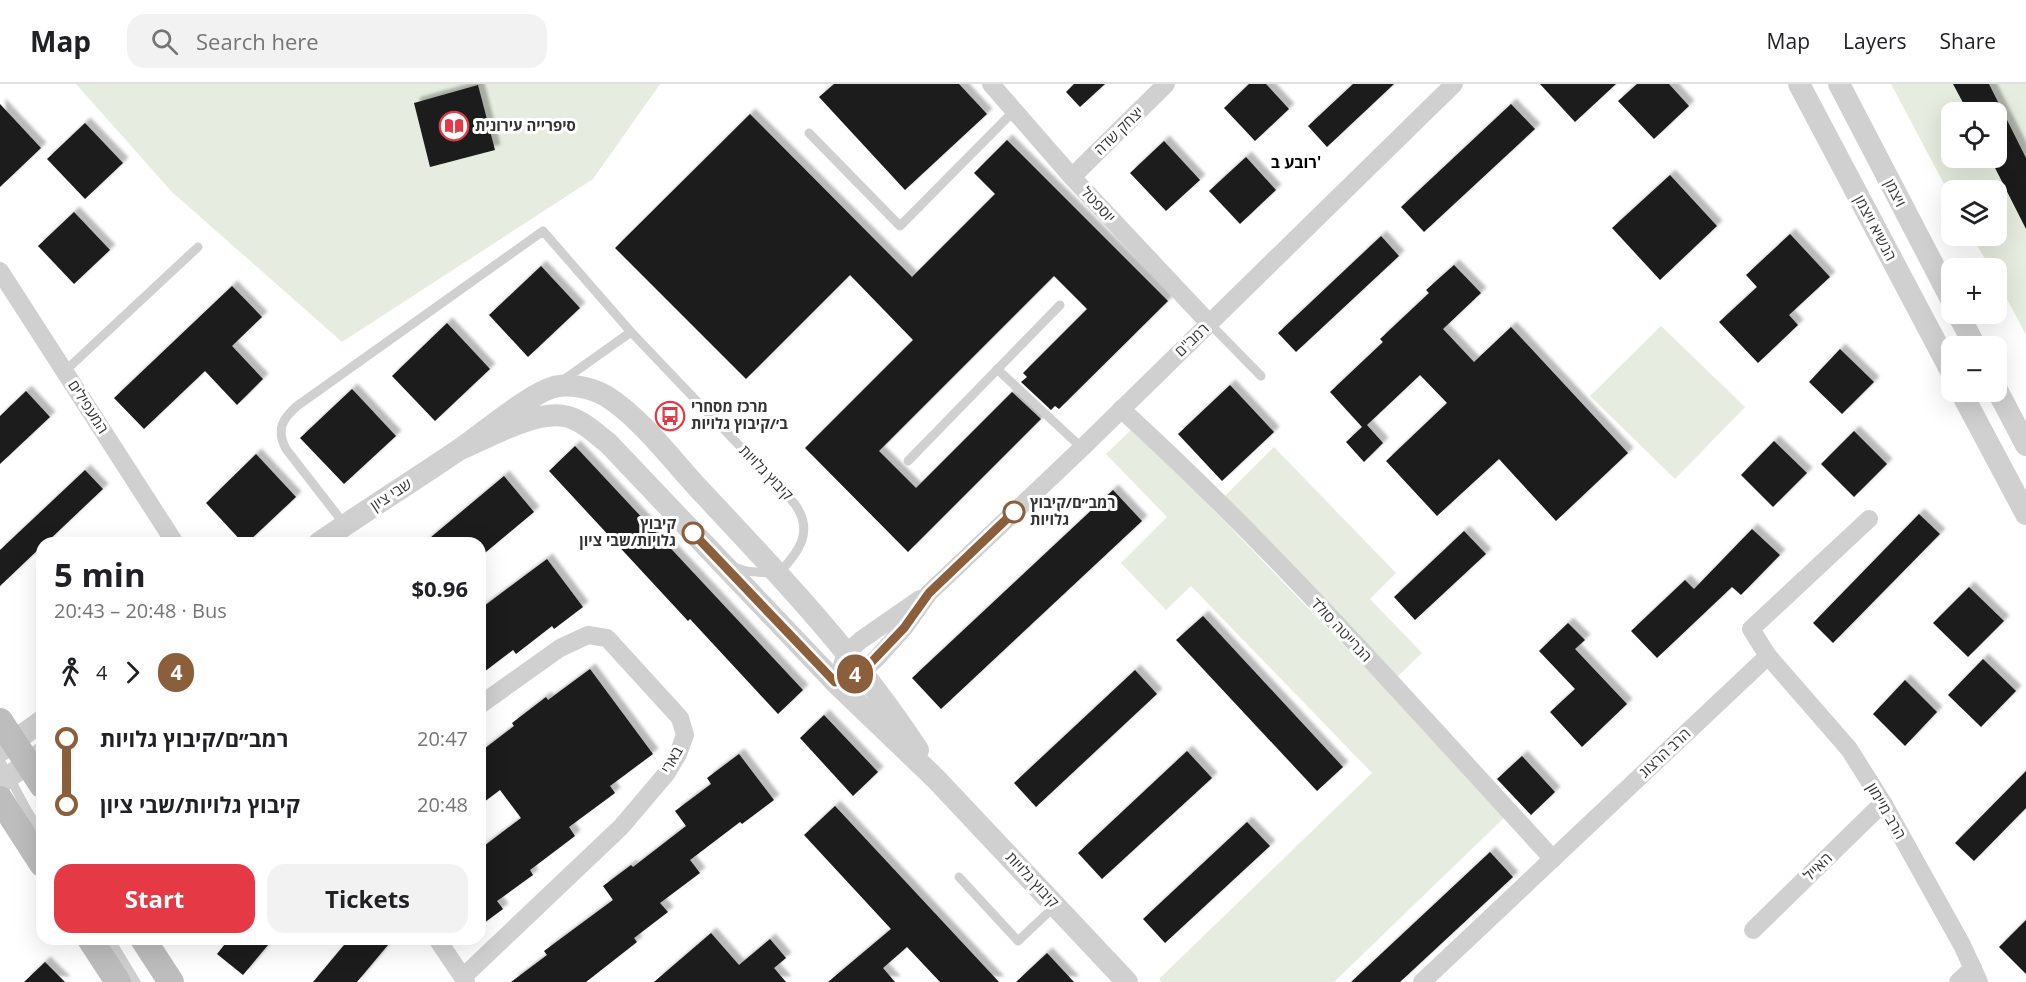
<!DOCTYPE html>
<meta charset="utf-8">
<style>
:root{--surface:#fff;--page:#f2f2f2;--text:#202124;--muted:#757577;--line:#e0e0e0;--accent:#e63946}
body{margin:0;font-family:"Open Sans","Noto Sans Hebrew",sans-serif;background:var(--page);color:var(--text);height:100vh;display:flex;flex-direction:column;font-size:22px;white-space:nowrap}
*{box-sizing:border-box;margin:0}
p{font-size:20px;color:var(--muted)}
.icon{flex:none;width:33px;height:33px;fill:none;stroke:currentColor;stroke-width:2;stroke-linecap:round;stroke-linejoin:round}
.map{position:relative;flex:1;overflow:hidden}
.drawer{position:absolute;left:36px;top:453px;width:450px;height:408px;display:flex;flex-direction:column;background:var(--surface);border-radius:18px;box-shadow:0 6px 24px #0002}
.drawer>*{flex:none}
.badge{padding:0 12px;border-radius:20px;font-size:21px;line-height:39px}
.tools{position:absolute;left:1941px;top:18px;display:grid;gap:12px}
.tools a{display:grid;place-items:center;width:66px;height:66px;border-radius:12px;background:var(--surface);box-shadow:0 6px 24px #0002;font-size:30px}
.map>.badge{position:absolute;translate:-50% -50%;box-shadow:0 0 0 3px #fff}
.legs{display:flex;align-items:center;gap:9px;height:66px;padding:0 18px;font-size:20px}
.legs p{margin-inline-start:auto}
.summary{display:flex;align-items:center;justify-content:space-between;height:102px;padding:0 18px}
h1{font-size:33px;font-weight:700;line-height:45px}
.action{display:flex;gap:12px;margin-top:auto;padding:12px 18px}
.action a{flex:1;height:69px;border-radius:18px;background:var(--accent);color:#fff;font-size:24px;font-weight:700;line-height:69px;text-align:center}
.action a+a{background:var(--page);color:var(--text)}
ul{padding:0 18px;list-style:none}
li{display:flex;align-items:center;gap:21px;height:66px;font-size:22px}
li i{display:grid;place-items:center;width:9px;height:100%;margin:0 8px;background:currentColor}
li i::after{content:'';width:15px;height:15px;margin:-8px;border:4px solid;border-radius:50%;background:var(--surface)}
li p{margin-inline-start:auto}
li:first-child i{background:linear-gradient(#0000 50%,currentColor 0)}
li:last-child i{background:linear-gradient(currentColor 50%,#0000 0)}
header{display:flex;align-items:center;gap:36px;box-sizing:border-box;height:84px;padding:0 30px;background:var(--surface);border-bottom:2px solid var(--line)}
header strong{font-size:28px}
nav{display:flex;gap:33px;margin-inline-start:auto;font-size:21px}
.search{width:420px;height:54px;background:var(--page);display:flex;align-items:center;gap:15px;box-sizing:border-box;padding:0 21px;border-radius:18px;color:var(--muted);font-size:22px}
.map>svg:first-child{display:block}
</style>
<header>
<strong>Map</strong>
<div class="search"><svg class="icon" aria-label="search" viewBox="0 0 24 24"><circle cx="10" cy="10" r="6"/><path d="M15 15l6 6"/></svg>Search here</div>
<nav><a>Map</a><a>Layers</a><a>Share</a></nav>
</header>
<div class="map">
<svg width="2026" height="898" viewBox="0 0 2026 898">
<defs>
<filter id="shadow"><feDropShadow dx="5.5" dy="-5.5" stdDeviation="1.5" flood-color="#0004"/></filter>
</defs>
<rect width="100%" height="100%" fill="#fff"/>
<!-- green -->
<g fill="#e6ecdf" fill-rule="evenodd">
<polygon points="76,0 660,0 593,95 342,258 172,108"/>
<path d="M1891,0H2026V251L1997,196L1996,184H1990L1972,152H1996V106H1952L1951,113ZM1952,28H1996V74H1952Z"/>
<polygon points="1661,242 1745,323 1675,395 1590,312"/>
<polygon points="1134,343 1507,731 1334,898 1162,898 1159,895 1372,689 1191,502 1166,526 1121,479 1167,433 1106,370"/>
<polygon points="1274,363 1396,489 1370,515 1422,569 1397,593 1223,414"/>
</g>
<!-- building -->
<g fill="#1a1a1a" filter="url(#shadow)">
<polygon points="834,0 959,0 987,30 905,106 819,13"/>
<polygon points="1074,0 1105,0 1080,23 1066,8"/>
<polygon points="1249,0 1266,0 1289,25 1255,57 1224,24"/>
<polygon points="1353,0 1394,0 1327,63 1308,42"/>
<polygon points="1540,0 1616,0 1575,38"/>
<polygon points="1637,0 1669,0 1689,22 1654,55 1618,17"/>
<polygon points="1953,0 1989,0 2026,74 2026,145 1990,74 1996,74 1996,28 1968,28"/>
<polygon points="478,1 495,66 430,83 414,19"/>
<polygon points="0,20 41,64 0,103"/>
<polygon points="1511,20 1535,45 1424,148 1401,123"/>
<polygon points="750,30 912,193 995,110 974,89 1007,56 1168,217 1059,325 1055,322 1051,326 1021,298 1027,293 1023,289 1087,225 1054,192 879,367 916,404 1012,308 1041,335 908,468 805,364 913,256 850,191 746,295 615,164"/>
<polygon points="85,39 123,79 85,115 47,75"/>
<polygon points="1164,57 1200,96 1166,127 1130,89"/>
<polygon points="1246,73 1276,106 1240,140 1209,107"/>
<polygon points="1670,91 1717,142 1660,196 1612,144"/>
<polygon points="74,128 110,166 74,200 38,162"/>
<polygon points="1790,150 1830,193 1789,231 1798,241 1758,279 1719,238 1757,203 1746,191"/>
<polygon points="1381,152 1399,172 1296,268 1278,249"/>
<polygon points="1454,181 1481,209 1443,245 1474,278 1511,243 1628,369 1556,437 1499,375 1437,432 1386,377 1447,319 1420,291 1367,341 1383,359 1364,378 1346,358 1362,343 1330,308 1383,258 1380,255 1429,209 1426,206"/>
<polygon points="541,182 580,224 528,273 489,231"/>
<polygon points="232,202 262,233 232,262 263,295 237,321 205,287 144,345 114,314"/>
<polygon points="447,239 490,285 435,337 392,292"/>
<polygon points="1840,265 1874,298 1842,330 1809,298"/>
<polygon points="1230,301 1274,348 1222,397 1178,350"/>
<polygon points="352,305 396,352 344,400 300,354"/>
<polygon points="26,307 50,333 0,380 0,332"/>
<polygon points="1854,347 1887,380 1854,413 1821,380"/>
<polygon points="1774,357 1807,389 1773,423 1741,391"/>
<polygon points="575,362 803,606 778,630 690,535 688,537 549,387"/>
<polygon points="256,370 296,413 247,459 243,459 206,419"/>
<polygon points="85,386 103,405 46,459 42,459 42,462 0,502 0,466"/>
<polygon points="504,392 534,428 480,473 480,459 424,459"/>
<polygon points="1113,406 1142,437 941,625 912,594"/>
<polygon points="1919,430 1940,450 1833,559 1813,539"/>
<polygon points="1752,445 1780,471 1741,511 1732,503 1657,574 1631,547 1685,496 1694,505"/>
<polygon points="1464,447 1486,470 1415,536 1394,513"/>
<polygon points="547,475 583,523 554,545 552,542 516,570 513,566 480,591 480,525"/>
<polygon points="1969,503 2004,537 1968,573 1933,539"/>
<polygon points="1203,532 1343,683 1317,707 1176,556"/>
<polygon points="1568,539 1585,556 1575,565 1627,620 1582,663 1550,628 1575,605 1539,567"/>
<polygon points="1983,575 2016,607 1981,643 1948,611"/>
<polygon points="590,585 653,670 610,702 615,709 569,743 575,752 530,786 533,791 497,817 503,825 480,842 480,765 521,734 500,706 480,721 480,668 514,642 512,639 546,613 548,616"/>
<polygon points="1135,586 1157,610 1036,723 1014,699"/>
<polygon points="1905,596 1937,628 1905,662 1873,630"/>
<polygon points="824,631 878,688 853,712 800,654"/>
<polygon points="1187,667 1212,694 1102,795 1078,769"/>
<polygon points="739,670 774,716 742,740 740,738 690,776 700,789 660,819 668,828 634,854 637,858 586,898 511,898 547,871 544,867 613,816 603,802 631,781 633,783 686,742 675,727 711,700 707,694"/>
<polygon points="1522,672 1555,708 1531,731 1497,695"/>
<polygon points="2026,687 2026,724 1974,777 1955,759"/>
<polygon points="835,722 999,898 940,898 907,863 883,884 895,898 828,898 891,845 804,751"/>
<polygon points="1247,738 1270,762 1165,859 1143,835"/>
<polygon points="1490,768 1513,793 1400,898 1351,898"/>
<polygon points="2026,836 2026,890 1999,863"/>
<polygon points="711,849 739,881 770,855 786,874 774,884 786,898 654,898"/>
<polygon points="229,855 273,855 243,891 217,870"/>
<polygon points="349,855 393,855 357,898 313,898"/>
<polygon points="1047,869 1074,898 1016,898"/>
<polygon points="45,878 65,898 24,898"/>
</g>
<g fill="none" stroke-linecap="round" stroke-linejoin="round">
<!-- service -->
<g stroke="#d0d0d0" stroke-width="9">
<polyline points="809,49 900,142 1015,26"/>
<polyline points="1209,239 1261,292"/>
<polyline points="997,285 1082,364"/>
<polyline points="65,287 198,163"/>
<polyline points="562,297 631,248"/>
<polyline points="908,377 1060,221"/>
<path d="M345,441L286,365C276,346 282,335 297,322L543,147L631,248L794,419C815,447 799,468 778,490L746,487L734,483"/>
<polyline points="0,676 27,726 42,750"/>
<polyline points="959,793 1018,857 1055,822"/>
<polyline points="110,855 136,898"/>
</g>
<!-- minor -->
<g stroke="#d0d0d0" stroke-width="18">
<polyline points="991,0 1072,93 1209,239"/>
<polyline points="1072,93 1166,0"/>
<polyline points="0,187 175,459"/>
<path d="M1121,325C1275,465 1412,622 1553,775"/>
<polyline points="1768,572 1849,665 1883,719 1962,861 1979,898"/>
<polyline points="842,581 846,569 861,556 920,515"/>
<polyline points="835,598 862,588 877,574 904,544 929,509 1082,364 1454,0"/>
<polyline points="1753,846 1883,719"/>
<polyline points="437,855 466,898"/>
<polyline points="463,893 621,743 666,690 678,670 685,651 680,634 607,554 588,551 560,564 480,621"/>
<polyline points="1422,898 1768,572 1751,545 1869,435"/>
<polyline points="1958,898 1973,884"/>
</g>
<!-- tertiary -->
<g stroke="#d0d0d0" stroke-width="22">
<polyline points="1799,0 1952,289"/>
<polyline points="1839,0 1952,217"/>
<polyline points="1958,230 1975,262"/>
<polyline points="1996,304 2026,361"/>
<polyline points="1961,308 2026,430"/>
<path d="M463,364C490,352 535,327 564,332C581,335 595,349 608,359L835,598L936,695L1127,898"/>
<path d="M319,459C366,426 415,396 463,363C485,348 529,310 554,303C570,299 592,304 606,312C640,333 672,376 699,405C777,488 855,570 918,666"/>
<polyline points="0,667 42,637"/>
<polyline points="0,699 42,669"/>
</g>
<!-- secondary -->
<g stroke="#bdbdbd" stroke-width="26">
<polyline points="0,637 42,701"/>
<polyline points="0,715 42,780"/>
<polyline points="90,855 118,898"/>
<polyline points="143,855 171,898"/>
</g>
</g>
<g fill="none" stroke-linecap="round" stroke-linejoin="round">
<!-- line-1 casing -->
<g stroke="#fff" stroke-width="14">
<polyline id="line-1" points="693,449 835,598 862,588 904,544 929,509 1014,428"/>
</g>
<!-- line-1 -->
<use href="#line-1" stroke="#8b5e3c" stroke-width="9"/>
</g>
<!-- icons -->
<defs>
<g id="library-ring" transform="scale(1.5)"><circle r="9.5" fill="#fff" stroke="#e63946" stroke-width="1.5"/><path d="M-6-4Q-3-5.5-.7-3.5V5Q-3 3-6 4ZM6-4Q3-5.5 .7-3.5V5Q3 3 6 4Z" fill="#e63946"/></g>
<g id="bus-ring" transform="scale(1.5)"><circle r="9.5" fill="#fff" stroke="#e63946" stroke-width="1.5"/><path d="M-5-6H5V4H4V6H2V4H-2V6H-4V4H-5ZM-3.5-4V0h7V-4ZM-3.5 1.2v1.5H-2V1.2ZM2 1.2v1.5H3.5V1.2Z" fill="#e63946"/></g>
</defs>
<g fill-rule="evenodd">
<use href="#library-ring" x="454" y="42"/>
<use href="#bus-ring" x="670" y="332"/>
</g>
<!-- markers -->
<g fill="#fff" stroke="#8b5e3c" stroke-width="3">
<circle cx="1014" cy="428" r="10"/>
<circle cx="693" cy="449" r="10"/>
</g>
<g text-anchor="middle" stroke-width="6" stroke-linejoin="round" paint-order="stroke">
<!-- poi labels -->
<g font-size="15" font-weight="bold" fill="#333" stroke="#fff" text-anchor="start">
<text x="475" y="47">סיפרייה עירונית</text>
<text x="691" y="328">מרכז מסחרי<tspan x="691" dy="17">ב׳/קיבוץ גלויות</tspan></text>
</g>
<!-- street labels -->
<g font-size="15" fill="#333" stroke="#fff">
<text transform="translate(1119 47) rotate(-44)" y="5">יצחק שדה</text>
<text transform="translate(1895 109) rotate(63)" y="5">ויצמן</text>
<text transform="translate(1098 121) rotate(47)" y="5">יוספטל</text>
<text transform="translate(1875 144) rotate(62)" y="5">הנשיא ויצמן</text>
<text transform="translate(1192 256) rotate(-44)" y="5">רמב"ם</text>
<text transform="translate(88 323) rotate(57)" y="5">המעפילים</text>
<text transform="translate(766 389) rotate(46)" y="5">קיבוץ גלויות</text>
<text transform="translate(391 411) rotate(-33)" y="5">שבי ציון</text>
<text transform="translate(1341 546) rotate(47)" y="5">הנרייטה סולד</text>
<text transform="translate(1665 669) rotate(-43)" y="5">הרב הרצוג</text>
<text transform="translate(672 676) rotate(-60)" y="5">בארי</text>
<text transform="translate(1886 727) rotate(60)" y="5">הרב מיימון</text>
<text transform="translate(1818 783) rotate(-44)" y="5">האייל</text>
<text transform="translate(1032 796) rotate(47)" y="5">קיבוץ גלויות</text>
</g>
<!-- stop labels -->
<g font-size="15" font-weight="bold" fill="#333" stroke="#fff" text-anchor="start">
<text x="1030" y="424">רמב״ם/קיבוץ<tspan x="1030" dy="17">גלויות</tspan></text>
<text x="676" y="445" text-anchor="end">קיבוץ<tspan x="676" dy="17">גלויות/שבי ציון</tspan></text>
</g>
<!-- neighbourhood labels -->
<g font-size="16" font-weight="bold" fill="#000" stroke="#fff">
<text x="1296" y="84">רובע ב'</text>
</g>
</g>
</svg>
<div class="tools">
<a><svg class="icon" aria-label="locate" viewBox="0 0 24 24"><circle cx="12" cy="12" r="6"/><path d="M12 2v4M12 18v4M2 12h4M18 12h4"/></svg></a>
<a><svg class="icon" aria-label="layers" viewBox="0 0 24 24"><path d="M12 4l9 5-9 5-9-5zM3 14l9 5 9-5"/></svg></a>
<a>+</a>
<a>−</a>
</div>
<b class="badge" style="left:855px;top:590px;background:#8b5e3c;color:#fff">4</b>
<section class="drawer">
<div class="summary"><div><h1>5 min</h1><p>20:43 – 20:48 · Bus</p></div><b>$0.96</b></div>
<div class="legs"><svg class="icon" aria-label="walk" viewBox="0 0 24 24"><circle cx="13" cy="4" r="2"/><path d="M13 8l-2 6 4 7M11 14l-3 7M7 12l3-4h3l4 4"/></svg>4<svg class="icon" aria-label="forward" viewBox="0 0 24 24"><path d="M9 5l7 7-7 7"/></svg><b class="badge" style="background:#8b5e3c;color:#fff">4</b></div>
<ul>
<li><i style="color:#8b5e3c"></i><b>רמב״ם/קיבוץ גלויות</b><p>20:47</p></li>
<li><i style="color:#8b5e3c"></i><b>קיבוץ גלויות/שבי ציון</b><p>20:48</p></li>
</ul>
<div class="action"><a>Start</a><a>Tickets</a></div>
</section>
</div>
